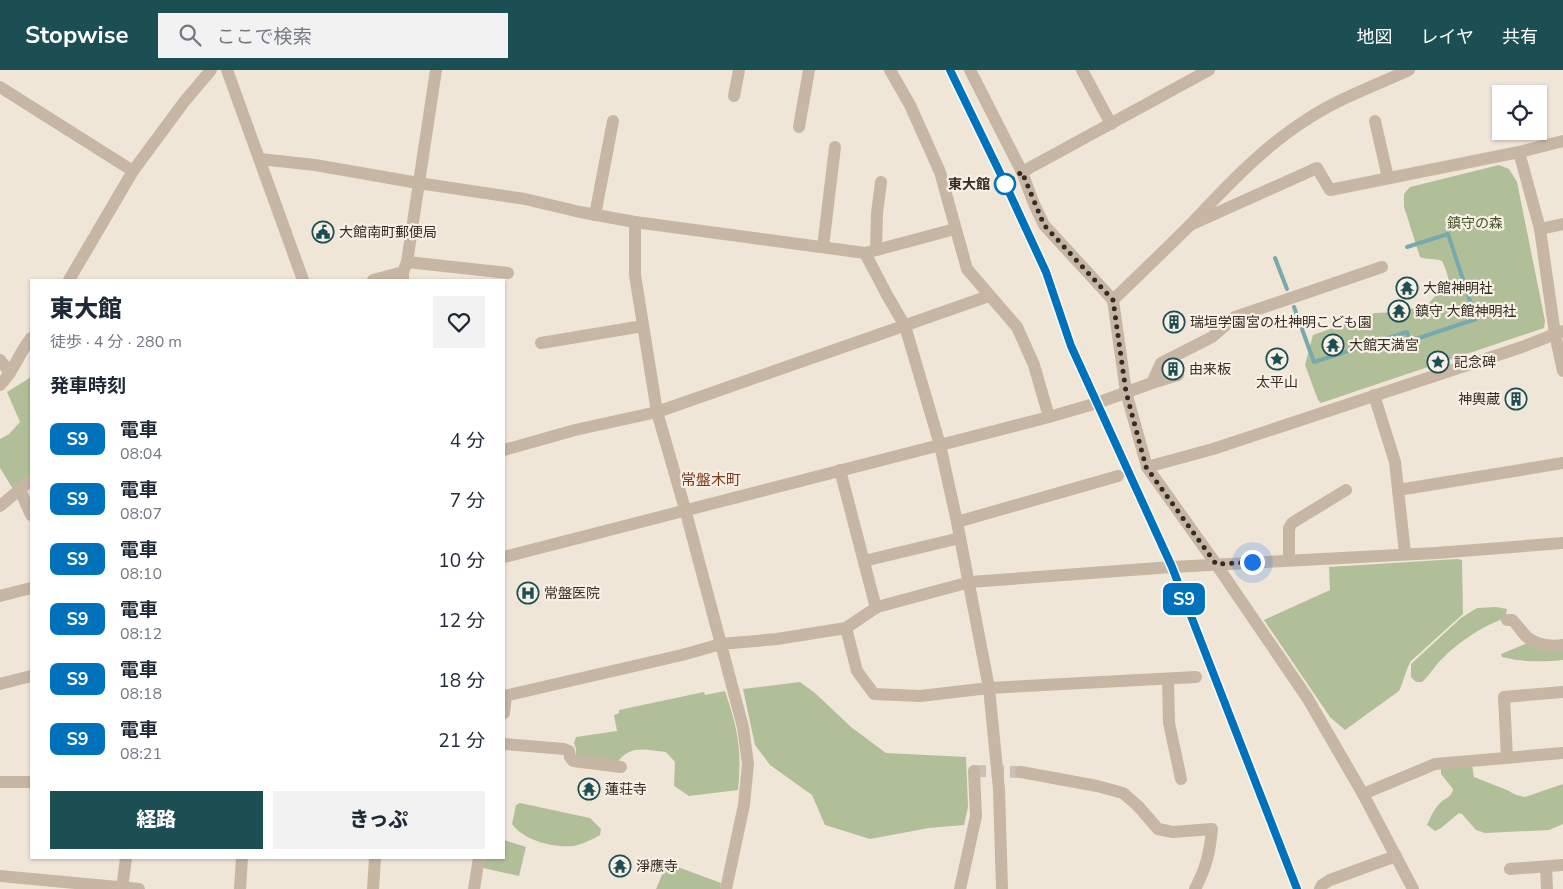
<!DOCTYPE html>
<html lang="ja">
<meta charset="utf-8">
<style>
:root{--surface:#fff;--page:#f2f2f3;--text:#1f2937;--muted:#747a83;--accent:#1c4f54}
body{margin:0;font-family:"Nunito Sans","Noto Sans JP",sans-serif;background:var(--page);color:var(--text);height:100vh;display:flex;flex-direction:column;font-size:19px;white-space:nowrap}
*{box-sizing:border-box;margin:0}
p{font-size:16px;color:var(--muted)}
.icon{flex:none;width:28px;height:28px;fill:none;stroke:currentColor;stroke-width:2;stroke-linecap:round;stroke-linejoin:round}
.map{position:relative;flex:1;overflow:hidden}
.drawer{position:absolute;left:30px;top:209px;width:475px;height:580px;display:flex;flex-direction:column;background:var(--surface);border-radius:0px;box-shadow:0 1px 4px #0004}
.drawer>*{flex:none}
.badge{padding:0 10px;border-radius:8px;font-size:18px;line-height:32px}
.tools{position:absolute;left:1492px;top:15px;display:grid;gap:10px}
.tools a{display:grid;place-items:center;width:55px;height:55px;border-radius:0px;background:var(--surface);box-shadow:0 1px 4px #0004;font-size:25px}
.you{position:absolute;width:25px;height:25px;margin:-12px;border:4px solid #fff;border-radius:50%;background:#1a73e8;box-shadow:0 0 0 8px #1a73e833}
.map>.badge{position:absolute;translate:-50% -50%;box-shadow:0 0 0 2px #fff}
h2{padding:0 20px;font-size:19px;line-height:45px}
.round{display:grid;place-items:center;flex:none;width:52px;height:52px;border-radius:0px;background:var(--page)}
.head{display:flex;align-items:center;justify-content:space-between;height:85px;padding:0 20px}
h1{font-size:24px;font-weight:800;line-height:38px}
.primary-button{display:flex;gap:10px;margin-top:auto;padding:10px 20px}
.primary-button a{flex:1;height:58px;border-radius:0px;background:var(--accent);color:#fff;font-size:20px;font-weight:800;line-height:58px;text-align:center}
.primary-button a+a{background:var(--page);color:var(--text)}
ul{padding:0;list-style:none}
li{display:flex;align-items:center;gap:15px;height:60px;padding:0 20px}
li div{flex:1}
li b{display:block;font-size:19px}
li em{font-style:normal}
li .badge{min-width:55px;font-weight:700;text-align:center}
header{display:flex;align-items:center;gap:30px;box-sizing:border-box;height:70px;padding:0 25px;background:var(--accent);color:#fff}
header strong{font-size:24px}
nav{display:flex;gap:28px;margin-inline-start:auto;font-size:18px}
.search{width:350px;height:45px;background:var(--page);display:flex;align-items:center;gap:12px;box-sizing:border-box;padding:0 18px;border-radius:0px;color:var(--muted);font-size:19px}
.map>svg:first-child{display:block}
</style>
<header>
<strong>Stopwise</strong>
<div class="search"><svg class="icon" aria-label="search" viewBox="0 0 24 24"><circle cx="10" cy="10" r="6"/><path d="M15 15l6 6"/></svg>ここで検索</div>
<nav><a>地図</a><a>レイヤ</a><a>共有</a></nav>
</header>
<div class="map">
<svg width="1563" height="819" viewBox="0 0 1563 819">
<rect width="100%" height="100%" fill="#f0e6d8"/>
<!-- green -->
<g fill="#b1bf99">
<path d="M1499,95L1509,99L1517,112L1545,251L1544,258L1321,333L1318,330L1305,295L1313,265L1375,243L1397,242L1427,235L1438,223L1447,219C1451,210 1446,200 1442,191C1434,188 1427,190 1420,187L1404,137V124L1410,117Z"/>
<polygon points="31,307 31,404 13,419 0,398 0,369 9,364 20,352 7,322"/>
<path d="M1457,489L1462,490L1463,544L1411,591C1405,601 1404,611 1399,621L1345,660L1330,647L1264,550L1330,520L1329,497Z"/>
<path d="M1496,537L1507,539L1505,548C1481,557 1458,572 1440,591C1433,598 1429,606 1422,612H1416L1411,607V594L1461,548L1477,538Z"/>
<path d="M1528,573L1563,578V590C1544,592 1520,592 1502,587L1501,584Z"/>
<polygon points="800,612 815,623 851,657 886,683 966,687 968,737 964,755 929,758 870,769 825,755 812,725 770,695 755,675 743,619"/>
<path d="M725,621C738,660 742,679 738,720L689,726L674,716L675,692L666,682C646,680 630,674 617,693L576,688V679L574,673L576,667L617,661L614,645L619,643V640L704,622L705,625Z"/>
<path d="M1472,695L1474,707L1507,720L1516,725L1525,727L1563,714V754L1549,760L1485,763L1476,760L1462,744L1459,743L1441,758L1435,761L1427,755C1430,748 1434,739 1440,733C1445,728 1452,727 1453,719L1441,704V699Z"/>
<path d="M520,733L590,748L601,759L600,765C593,769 583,774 574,776C554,778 524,771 512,754L516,735Z"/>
<polygon points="504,770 526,777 519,806 483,798 485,788 504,788"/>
<polygon points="667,793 721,813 720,819 656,819"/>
</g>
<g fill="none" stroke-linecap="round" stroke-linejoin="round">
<!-- stream -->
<g stroke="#78a9ad" stroke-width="4">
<polyline points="1275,188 1287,219"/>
<polyline points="1294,237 1314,292 1407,262 1410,271 1476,249 1448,164 1407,177"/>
</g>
<!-- minor-tunnel -->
<polyline stroke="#cac1b4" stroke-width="12" stroke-dasharray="12 6" stroke-linecap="butt" points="974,701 1021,702"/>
<!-- minor -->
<g stroke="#c8b6a4" stroke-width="12">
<polyline points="227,0 303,210"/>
<polyline points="890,0 910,35 940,102 967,199 1017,257 1034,295 1049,347"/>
<polyline points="970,0 1022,102 1034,134 1044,155 1113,230 1126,322 1147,397 1216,494 1308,629 1363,724 1413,819"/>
<polyline points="1082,0 1111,54"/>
<polyline points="0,17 133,101"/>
<polyline points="734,26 739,0"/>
<polyline points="1375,51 1388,108"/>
<polyline points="799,57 809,0"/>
<polyline points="1519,82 1540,159 1555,264 1563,301"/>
<polyline points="260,89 315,95 418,113 525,129 580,142 635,152 865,183 955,159"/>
<polyline points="1022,102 1209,0"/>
<polyline points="595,145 613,51"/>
<polyline points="635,152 635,205 657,342 685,439 743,657 748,694 744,735 726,819"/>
<polyline points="1190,155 1317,98 1330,120 1519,82 1563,71"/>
<polyline points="1540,159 1563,154"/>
<polyline points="823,177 835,77"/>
<polyline points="876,180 877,143 881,112"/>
<polyline points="865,183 887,225 905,256 940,375 957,452 989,618 999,719 1002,819"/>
<polyline points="407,192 508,203"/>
<polyline points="69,210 133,101 184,32 211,0"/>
<polyline points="373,210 403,202"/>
<polyline points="403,210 403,202 407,192 436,0"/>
<path d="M1113,230C1139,205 1165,180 1190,155C1226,117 1262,78 1306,50C1337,29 1374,16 1409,0"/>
<polyline points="541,273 643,256"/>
<polyline points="0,290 10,303"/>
<polyline points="1152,313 1161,293 1212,267 1235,247 1382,197"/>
<path d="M0,315C14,301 19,283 31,268"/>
<polyline points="1374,325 1395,392 1405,483"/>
<polyline points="504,380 575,360 657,342 989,226"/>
<polyline points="1147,397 1213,379 1522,277 1563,261"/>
<polyline points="840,400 876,538"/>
<polyline points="20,420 31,445"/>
<polyline points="1398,420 1563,393"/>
<polyline points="0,436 31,410"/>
<polyline points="957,452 1118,406"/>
<polyline points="504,487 1049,347 1097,333 1152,313 1178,305"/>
<polyline points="1289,490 1289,458 1292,453 1346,420"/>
<polyline points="864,491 960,468"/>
<polyline points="0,526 31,518"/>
<path d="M1507,550H1512C1518,555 1522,563 1528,568C1538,575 1552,577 1563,575"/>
<polyline points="846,558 857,601 874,624 920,626 989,618 1196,607"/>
<polyline points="1168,609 1169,653 1181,709"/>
<polyline points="0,614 31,606"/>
<polyline points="504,626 682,585 721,574 777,569 846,558 877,537 970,512 1172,497 1436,483 1563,473"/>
<polyline points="504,643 506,626"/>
<polyline points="504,674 564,679 569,681 570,687 573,691 621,697"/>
<polyline points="1507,688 1504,627 1563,622"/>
<path d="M1021,702L1097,716L1123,723L1138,736L1158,759L1173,762L1212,759C1210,782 1206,798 1195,819"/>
<polyline points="0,712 31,712"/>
<polyline points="1363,724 1435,694 1563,683"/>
<polyline points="1546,797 1547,819"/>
<polyline points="1510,799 1563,795"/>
<polyline points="0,806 139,819"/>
<polyline points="122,819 126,788"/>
<polyline points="240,819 242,788"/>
<polyline points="373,819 375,788"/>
<polyline points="474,819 479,788"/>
<polyline points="960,819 976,746 974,701"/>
<polyline points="1320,819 1322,815 1330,810 1396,786"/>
</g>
<!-- rail -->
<polyline stroke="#342b26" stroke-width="4" stroke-dasharray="1 4" stroke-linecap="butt" points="950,0 1003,109 1046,202 1071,276 1172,497 1297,819"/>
</g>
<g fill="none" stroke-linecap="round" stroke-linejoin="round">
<!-- line casing -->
<g stroke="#fff" stroke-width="11">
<polyline id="line" points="950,0 1003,109 1046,202 1071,276 1172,497 1297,819"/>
</g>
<!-- line -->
<use href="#line" stroke="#0072bc" stroke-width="8"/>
<!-- walk -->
<polyline stroke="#342b26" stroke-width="5" stroke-dasharray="0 9" points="1005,114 1022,102 1044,155 1113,230 1126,322 1146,397 1216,494 1252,492"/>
</g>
<!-- icons -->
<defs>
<g id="civic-ring" transform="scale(1.125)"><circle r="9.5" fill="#f8f0e4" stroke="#1c4f54" stroke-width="1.5"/><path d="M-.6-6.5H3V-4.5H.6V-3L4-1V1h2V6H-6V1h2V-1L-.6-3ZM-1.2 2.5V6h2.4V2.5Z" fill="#1c4f54"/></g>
<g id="temple-ring" transform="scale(1.125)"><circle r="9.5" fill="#f8f0e4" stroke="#1c4f54" stroke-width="1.5"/><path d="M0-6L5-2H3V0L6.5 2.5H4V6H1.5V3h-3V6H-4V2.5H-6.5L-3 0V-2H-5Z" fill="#1c4f54"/></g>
<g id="building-ring" transform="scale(1.125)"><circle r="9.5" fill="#f8f0e4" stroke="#1c4f54" stroke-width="1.5"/><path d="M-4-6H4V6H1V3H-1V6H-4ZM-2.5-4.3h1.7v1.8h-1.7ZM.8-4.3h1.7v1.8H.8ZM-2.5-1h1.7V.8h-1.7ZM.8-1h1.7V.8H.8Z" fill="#1c4f54"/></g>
<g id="sight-ring" transform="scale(1.125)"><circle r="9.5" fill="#f8f0e4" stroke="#1c4f54" stroke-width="1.5"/><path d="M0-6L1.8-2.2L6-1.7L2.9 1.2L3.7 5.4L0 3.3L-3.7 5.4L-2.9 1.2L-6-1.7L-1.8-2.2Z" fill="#1c4f54"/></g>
<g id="hospital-ring" transform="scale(1.125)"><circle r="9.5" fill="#f8f0e4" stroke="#1c4f54" stroke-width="1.5"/><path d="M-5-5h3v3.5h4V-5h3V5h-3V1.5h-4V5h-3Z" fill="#1c4f54"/></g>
</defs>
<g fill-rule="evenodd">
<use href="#civic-ring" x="323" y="162"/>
<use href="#temple-ring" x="1407" y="218"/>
<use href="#temple-ring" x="1399" y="241"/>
<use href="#building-ring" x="1174" y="252"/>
<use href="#temple-ring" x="1333" y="275"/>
<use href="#sight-ring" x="1277" y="289"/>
<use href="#sight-ring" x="1438" y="292"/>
<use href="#building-ring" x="1173" y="299"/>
<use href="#building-ring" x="1516" y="329"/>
<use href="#hospital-ring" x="528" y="523"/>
<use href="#temple-ring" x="589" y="719"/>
<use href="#temple-ring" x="620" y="796"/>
</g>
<!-- markers -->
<circle fill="#fff" stroke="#0072bc" stroke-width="2.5" cx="1005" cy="114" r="10"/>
<g text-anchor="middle" stroke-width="4.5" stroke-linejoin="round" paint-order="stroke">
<!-- stop labels -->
<g font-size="14" font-weight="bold" fill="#342b26" stroke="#f8f0e4" text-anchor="end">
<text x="990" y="119">東大館</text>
</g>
<!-- park labels -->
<g font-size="14" fill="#42512a" stroke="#f8f0e4">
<text x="1475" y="158">鎮守の森</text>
</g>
<!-- poi labels -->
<g font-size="14" fill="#342b26" stroke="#f8f0e4" text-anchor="start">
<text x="339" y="167">大館南町郵便局</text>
<text x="1423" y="223">大館神明社</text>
<text x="1415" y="246">鎮守 大館神明社</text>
<text x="1190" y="257">瑞垣学園宮の杜神明こども園</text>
<text x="1349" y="280">大館天満宮</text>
<text x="1454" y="297">記念碑</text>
<text x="1189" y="304">由来板</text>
<text x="1277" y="317" text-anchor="middle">太平山</text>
<text x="1500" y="334" text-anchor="end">神輿蔵</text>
<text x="544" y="528">常盤医院</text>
<text x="605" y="724">蓮荘寺</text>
<text x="636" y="801">淨應寺</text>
</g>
<!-- neighbourhood labels -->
<g font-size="15" fill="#813a20" stroke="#f8f0e4">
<text x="711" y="415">常盤木町</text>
</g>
</g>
</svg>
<div class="tools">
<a><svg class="icon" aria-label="locate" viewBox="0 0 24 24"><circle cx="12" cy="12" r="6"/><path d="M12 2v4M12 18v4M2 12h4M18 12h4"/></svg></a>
</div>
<div class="you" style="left:1252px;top:492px"></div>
<b class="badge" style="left:1184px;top:529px;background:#0072bc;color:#fff">S9</b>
<section class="drawer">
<div class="head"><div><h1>東大館</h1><p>徒歩 · 4 分 · 280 m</p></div><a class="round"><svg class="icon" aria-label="heart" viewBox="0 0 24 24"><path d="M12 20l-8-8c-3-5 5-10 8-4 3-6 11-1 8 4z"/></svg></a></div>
<h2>発車時刻</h2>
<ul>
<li><span class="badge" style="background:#0072bc;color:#fff">S9</span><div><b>電車</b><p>08:04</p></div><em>4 分</em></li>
<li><span class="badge" style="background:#0072bc;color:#fff">S9</span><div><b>電車</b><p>08:07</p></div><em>7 分</em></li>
<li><span class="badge" style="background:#0072bc;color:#fff">S9</span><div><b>電車</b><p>08:10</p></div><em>10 分</em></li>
<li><span class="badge" style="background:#0072bc;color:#fff">S9</span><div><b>電車</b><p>08:12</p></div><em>12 分</em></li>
<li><span class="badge" style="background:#0072bc;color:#fff">S9</span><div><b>電車</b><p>08:18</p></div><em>18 分</em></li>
<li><span class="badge" style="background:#0072bc;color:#fff">S9</span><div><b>電車</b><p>08:21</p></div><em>21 分</em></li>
</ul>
<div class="primary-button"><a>経路</a><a>きっぷ</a></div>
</section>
</div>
